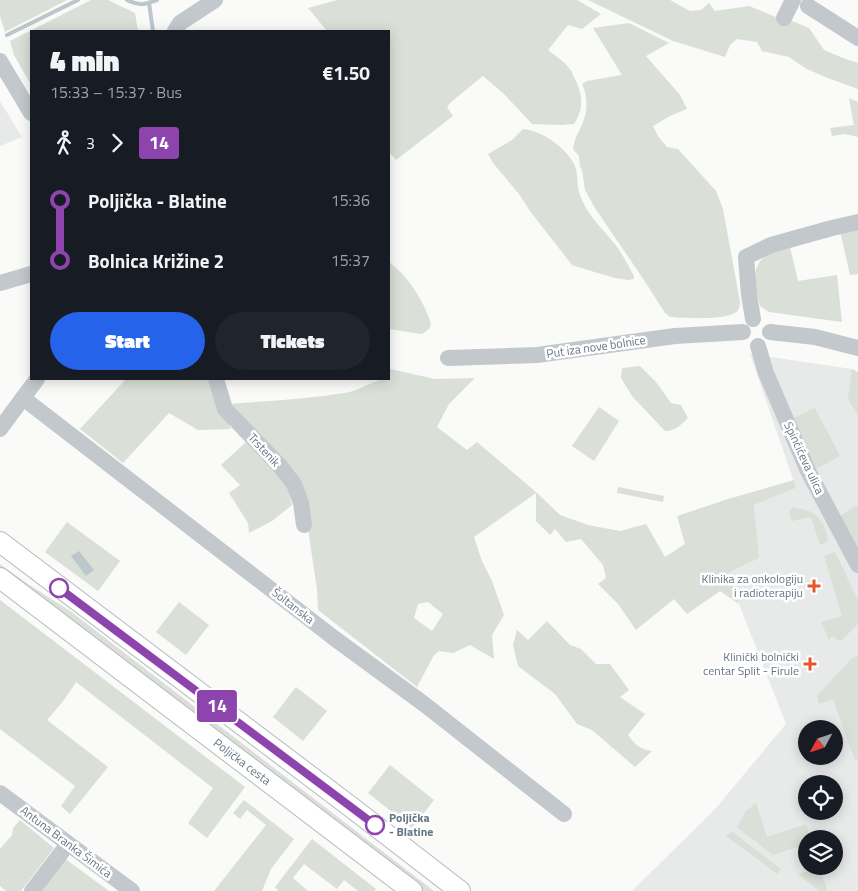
<!DOCTYPE html>
<meta charset="utf-8">
<style>
:root{--surface:#171b24;--page:#20242c;--text:#f1f3f6;--muted:#9ea1a6;--accent:#2563eb}
body{margin:0;font-family:"Titillium Web",sans-serif;background:var(--page);color:var(--text);height:100vh;display:flex;flex-direction:column;font-size:19px;white-space:nowrap}
*{box-sizing:border-box;margin:0}
p{font-size:16px;color:var(--muted)}
.icon{flex:none;width:28px;height:28px;fill:none;stroke:currentColor;stroke-width:2;stroke-linecap:round;stroke-linejoin:round}
.map{position:relative;flex:1;overflow:hidden}
.sheet{position:absolute;left:30px;top:30px;width:360px;height:350px;display:flex;flex-direction:column;background:var(--surface);border-radius:0px;box-shadow:0 2px 12px #0003}
.sheet>*{flex:none}
.badge{padding:0 10px;border-radius:4px;font-size:18px;line-height:32px}
.needle{width:32px;rotate:230deg}
.fabs{position:absolute;left:798px;top:720px;display:grid;gap:10px}
.fabs a{display:grid;place-items:center;width:45px;height:45px;border-radius:50%;background:var(--surface);box-shadow:0 2px 12px #0003;font-size:25px}
.map>.badge{position:absolute;translate:-50% -50%;box-shadow:0 0 0 2px #fff}
.legs{display:flex;align-items:center;gap:8px;height:55px;padding:0 20px;font-size:16px}
.legs p{margin-inline-start:auto}
.summary{display:flex;align-items:center;justify-content:space-between;height:85px;padding:0 20px}
h1{font-size:28px;font-weight:800;line-height:38px}
.button{display:flex;gap:10px;margin-top:auto;padding:10px 20px}
.button a{flex:1;height:58px;border-radius:30px;background:var(--accent);color:#fff;font-size:20px;font-weight:800;line-height:58px;text-align:center}
.button a+a{background:var(--page);color:var(--text)}
ul{padding:0 20px;list-style:none}
li{display:flex;align-items:center;gap:18px;height:60px;font-size:19px}
li i{display:grid;place-items:center;width:8px;height:100%;margin:0 6px;background:currentColor}
li i::after{content:'';width:12px;height:12px;margin:-6px;border:4px solid;border-radius:50%;background:var(--surface)}
li p{margin-inline-start:auto}
li:first-child i{background:linear-gradient(#0000 50%,currentColor 0)}
li:last-child i{background:linear-gradient(currentColor 50%,#0000 0)}
.map>svg:first-child{display:block}
</style>
<div class="map">
<svg width="858" height="891" viewBox="0 0 858 891">
<rect width="100%" height="100%" fill="#fafaf8"/>
<!-- built -->
<g fill="#e8e9e9" fill-rule="evenodd">
<polygon points="0,101 22,137 0,146"/>
<path d="M750,354L852,369L858,376V891H632L716,808L786,724L739,604L728,573L758,558L754,505L796,488ZM806,729H834V756H806ZM806,784H834V811H806ZM806,839H834V866H806Z"/>
</g>
<!-- green -->
<g fill="#dadfd7" fill-rule="evenodd">
<polygon points="0,0 67,0 5,32 0,16"/>
<polygon points="91,0 108,0 135,13 138,31 31,31 31,85 14,55 10,41"/>
<path d="M337,0H577L601,14L582,29L568,25L548,50C555,56 564,61 569,68C572,71 573,76 575,79C583,95 584,108 574,124L561,125L532,124L504,94L483,76L451,102L447,107L453,116L396,160L389,152V31H327L308,8Z"/>
<polygon points="588,0 670,0 690,11 701,10 709,3 715,11 749,6 776,17 792,21 809,28 824,50 843,58 858,63 858,89 825,77 805,68 789,57 762,51 757,42 737,39 730,45 725,57 673,41"/>
<path d="M629,23L669,43L646,56L680,95L687,109L670,116L653,126L658,136L667,147L678,149L716,191L723,209L740,302C740,304 740,307 738,310C732,321 683,318 670,317L665,313L644,280L595,208L585,190L582,170L580,167L579,156L573,149C574,137 581,130 584,119C588,110 587,93 582,84L587,81L622,75L593,28Z"/>
<polygon points="849,98 858,102 858,137 845,134 832,136 830,128 854,125"/>
<path d="M523,129C542,130 571,151 576,169C578,177 577,185 579,192C581,199 584,204 587,210C595,222 605,232 614,243C622,253 628,265 634,276V279L629,280L615,278L591,271L572,265L530,211L519,194L493,163L488,154L512,140Z"/>
<polygon points="858,226 858,274 850,275 840,231"/>
<path d="M790,247L798,281L837,275L842,322L769,312L760,306C755,289 749,267 767,255C773,251 783,249 790,247Z"/>
<path d="M389,262C408,276 424,301 431,324L429,329L422,334L389,329Z"/>
<path d="M640,366L656,382L671,403L681,405L688,418C682,424 674,432 665,431L632,396L621,378L622,368Z"/>
<path d="M390,369L435,379L475,378L449,404L437,427L467,450L477,442L537,493L560,515L588,525L620,531L646,524L665,557L685,544L677,516L728,499L794,480L796,488L754,505L759,558L728,573L739,604L720,591L687,614L674,599L636,630L618,604L598,584L606,578L603,565L581,539L566,542L555,529L550,535L536,521V493L474,537L482,561L492,581L504,615L492,635L494,659L470,645L453,653L439,651L434,655L417,687L318,610L317,589L302,489L228,404C267,401 307,399 345,393C360,391 373,379 389,379V371ZM428,602L443,614L432,631L414,618L418,604Z"/>
<polygon points="852,369 858,372 858,416 848,399"/>
<polygon points="126,379 208,379 231,429 198,430 169,413 123,463 80,429"/>
<polygon points="599,407 619,421 594,461 572,446"/>
<polygon points="815,408 840,456 812,471 789,420"/>
<polygon points="246,442 273,469 288,489 292,505 272,521 249,533 248,523 229,493 240,485 221,465"/>
<polygon points="618,487 664,496 663,502 617,493"/>
<polygon points="858,505 858,559 836,518"/>
<path d="M793,507C801,509 810,510 816,515C821,519 830,536 827,541C825,543 822,544 820,545L811,517L792,521L789,511Z"/>
<polygon points="67,522 120,561 98,591 45,552"/>
<polygon points="835,552 858,600 858,624 841,641 837,640 833,636 829,640 821,622 842,616 824,556"/>
<polygon points="0,564 28,584 70,611 434,891 423,891 0,571"/>
<polygon points="0,600 245,787 207,838 188,823 213,788 76,682 64,700 47,720 108,767 70,814 61,806 75,786 0,729"/>
<polygon points="179,602 209,625 186,655 156,632"/>
<path d="M547,621L570,645L581,649L596,664H610L629,690L620,697L645,714L628,735C635,745 640,749 652,751L635,767L592,730L577,724L555,694L518,666L513,645L517,630L528,640Z"/>
<polygon points="858,655 858,759 855,760 833,699 819,704 817,696 851,659"/>
<polygon points="296,687 327,711 303,741 273,717"/>
<polygon points="390,765 434,800 412,828 368,793"/>
<polygon points="244,800 294,839 271,869 262,891 214,891 266,825 247,810 240,819 233,813"/>
<polygon points="756,803 767,837 806,824 811,839 806,839 806,844 773,855 737,827 745,812"/>
<polygon points="20,820 54,848 21,891 6,891 0,886 0,849 12,835 13,828"/>
<polygon points="731,832 734,833 781,869 777,874 726,836"/>
<polygon points="312,839 376,889 374,891 358,891 344,880 337,889 304,864 293,878 308,891 278,891 275,887"/>
<polygon points="64,858 109,891 40,891"/>
<polygon points="820,868 827,889 825,891 819,891 798,874"/>
</g>
<!-- water -->
<polygon fill="#bbc7cb" points="79,551 94,570 86,576 71,556"/>
<g fill="none" stroke-linecap="round" stroke-linejoin="round">
<!-- stream -->
<g stroke="#bbc7cb" stroke-width="4">
<path d="M127,0C140,6 143,5 157,0"/>
<polyline points="149,3 153,31"/>
<polyline points="7,35 78,0"/>
</g>
<!-- major casing -->
<g stroke="#b5babe" stroke-width="22">
<g id="major">
<polyline points="0,542 351,807 460,891"/>
<path id="s1" d="M0,578L412,891"/>
</g>
</g>
<!-- minor -->
<g stroke="#c3c8cc" stroke-width="16">
<polyline points="808,6 858,38"/>
<polyline points="784,18 793,0"/>
<polyline points="175,31 180,23 215,0"/>
<polyline points="0,61 31,113"/>
<polyline points="0,283 31,274"/>
<polyline points="753,319 749,295 746,257 771,245 832,228 858,222"/>
<polyline points="770,332 815,337 858,348"/>
<polyline points="758,346 766,373 808,471 858,565"/>
<polyline points="448,358 537,355 675,336 743,332"/>
<polyline points="216,379 225,409 279,465 294,484 301,503 304,525"/>
<polyline points="23,398 334,638 424,704 564,814"/>
<polyline points="0,429 37,379"/>
<polyline points="0,793 132,891"/>
<polyline points="32,891 68,844"/>
</g>
<!-- major -->
<use href="#major" stroke="#fff" stroke-width="20"/>
</g>
<g fill="none" stroke-linecap="round" stroke-linejoin="round">
<!-- line-1 casing -->
<g stroke="#fff" stroke-width="11">
<polyline id="line-1" points="59,588 375,825"/>
</g>
<!-- line-1 -->
<use href="#line-1" stroke="#8e44ad" stroke-width="8"/>
</g>
<!-- markers -->
<g fill="#e4572e" stroke="#fff" stroke-width="2">
<path d="M811.5 578.5h5v5h5v5h-5v5h-5v-5h-5v-5h5z"/>
<path d="M807.5 656.5h5v5h5v5h-5v5h-5v-5h-5v-5h5z"/>
</g>
<g fill="#fff" stroke="#8e44ad" stroke-width="2.5">
<circle cx="59" cy="588" r="9"/>
<circle cx="375" cy="825" r="9"/>
</g>
<g text-anchor="middle" stroke-width="5" stroke-linejoin="round" paint-order="stroke">
<!-- street labels -->
<g font-size="12" fill="#657683" stroke="#fff">
<text transform="translate(596 347) rotate(-8)" y="4">Put iza nove bolnice</text>
<text transform="translate(264 450) rotate(47)" y="4">Trstenik</text>
<text transform="translate(804 458) rotate(65)" y="4">Spinčićeva ulica</text>
<text transform="translate(293 606) rotate(38)" y="4">Šoltanska</text>
<text dy="4" stroke="none"><textPath href="#s1" startOffset="304">Poljička cesta</textPath></text>
<text transform="translate(66 842) rotate(37)" y="4">Antuna Branka Šimića</text>
</g>
<!-- poi labels -->
<g font-size="12" fill="#657683" stroke="#fff" text-anchor="end">
<text x="803" y="583">Klinika za onkologiju<tspan x="803" dy="14">i radioterapiju</tspan></text>
<text x="799" y="661">Klinički bolnički<tspan x="799" dy="14">centar Split - Firule</tspan></text>
</g>
<!-- stop labels -->
<g font-size="12" font-weight="bold" fill="#657683" stroke="#fff" text-anchor="start">
<text x="389" y="822">Poljička<tspan x="389" dy="14">- Blatine</tspan></text>
</g>
</g>
</svg>
<div class="fabs">
<a><svg class="needle" viewBox="-14 -14 28 28"><path d="M0-13l5 13h-10z" fill="#e53935"/><path d="M0 13l5-13h-10z" fill="#9ea1a6"/></svg></a>
<a><svg class="icon" aria-label="locate" viewBox="0 0 24 24"><circle cx="12" cy="12" r="6"/><path d="M12 2v4M12 18v4M2 12h4M18 12h4"/></svg></a>
<a><svg class="icon" aria-label="layers" viewBox="0 0 24 24"><path d="M12 4l9 5-9 5-9-5zM3 14l9 5 9-5"/></svg></a>
</div>
<b class="badge" style="left:217px;top:706px;background:#8e44ad;color:#fff">14</b>
<section class="sheet">
<div class="summary"><div><h1>4 min</h1><p>15:33 – 15:37 · Bus</p></div><b>€1.50</b></div>
<div class="legs"><svg class="icon" aria-label="walk" viewBox="0 0 24 24"><circle cx="13" cy="4" r="2"/><path d="M13 8l-2 6 4 7M11 14l-3 7M7 12l3-4h3l4 4"/></svg>3<svg class="icon" aria-label="forward" viewBox="0 0 24 24"><path d="M9 5l7 7-7 7"/></svg><b class="badge" style="background:#8e44ad;color:#fff">14</b></div>
<ul>
<li><i style="color:#8e44ad"></i><b>Poljička - Blatine</b><p>15:36</p></li>
<li><i style="color:#8e44ad"></i><b>Bolnica Križine 2</b><p>15:37</p></li>
</ul>
<div class="button"><a>Start</a><a>Tickets</a></div>
</section>
</div>
